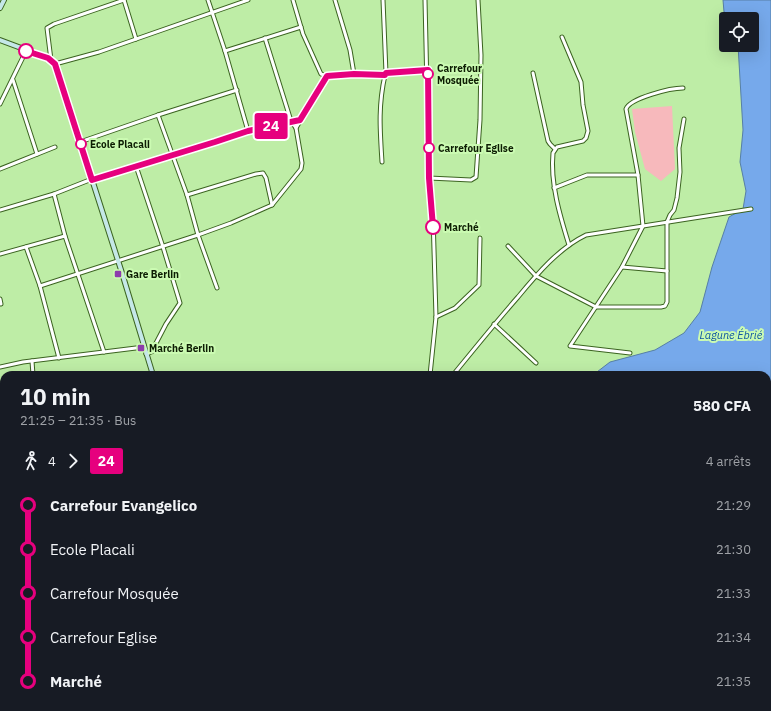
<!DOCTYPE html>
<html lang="fr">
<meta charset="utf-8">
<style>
:root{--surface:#171b24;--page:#242831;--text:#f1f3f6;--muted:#9ea1a6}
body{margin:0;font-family:"IBM Plex Sans",sans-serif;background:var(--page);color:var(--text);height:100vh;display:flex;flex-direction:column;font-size:15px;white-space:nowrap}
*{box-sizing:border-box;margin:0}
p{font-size:13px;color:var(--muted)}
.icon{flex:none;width:22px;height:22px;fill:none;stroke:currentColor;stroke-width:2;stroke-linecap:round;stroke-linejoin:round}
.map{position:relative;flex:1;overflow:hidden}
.drawer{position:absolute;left:0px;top:371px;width:771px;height:340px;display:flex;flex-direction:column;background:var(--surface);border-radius:12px 12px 0 0;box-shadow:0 4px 16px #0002}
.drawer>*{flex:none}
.badge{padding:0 8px;border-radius:3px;font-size:14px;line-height:26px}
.tools{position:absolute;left:719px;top:12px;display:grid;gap:8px}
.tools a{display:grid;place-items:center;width:40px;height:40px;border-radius:4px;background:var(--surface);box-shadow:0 4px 16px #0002;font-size:20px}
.map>.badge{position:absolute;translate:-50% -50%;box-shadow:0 0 0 2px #fff}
.legs{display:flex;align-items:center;gap:6px;height:44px;padding:0 20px;font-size:13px}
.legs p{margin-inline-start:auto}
.head{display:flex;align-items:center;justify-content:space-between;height:68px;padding:0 20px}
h1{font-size:22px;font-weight:800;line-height:30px}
ul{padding:0 20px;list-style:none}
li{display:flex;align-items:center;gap:14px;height:44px;font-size:15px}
li i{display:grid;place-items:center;width:6px;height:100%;margin:0 5px;background:currentColor}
li i::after{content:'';width:10px;height:10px;margin:-5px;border:3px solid;border-radius:50%;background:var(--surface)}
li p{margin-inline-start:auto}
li:first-child i{background:linear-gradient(#0000 50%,currentColor 0)}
li:last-child i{background:linear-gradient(currentColor 50%,#0000 0)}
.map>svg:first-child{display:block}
</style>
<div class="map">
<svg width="771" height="711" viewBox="0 0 771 711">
<rect width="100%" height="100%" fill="#beeda6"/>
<!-- green -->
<polygon fill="#f7b9bc" points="672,106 675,169 661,181 645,169 635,132 632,109"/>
<!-- water -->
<polygon fill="#76a9eb" stroke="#567fa5" points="723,0 771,0 771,580 767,579 767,375 593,375 610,362 655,350 684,333 700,312 712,267 729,217 743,209 746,191 740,162 743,130 738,45 752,45 752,19 735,19 735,17 724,12"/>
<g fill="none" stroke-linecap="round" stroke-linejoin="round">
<!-- street casing -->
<g stroke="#3b6320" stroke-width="5">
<g id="street">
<polyline points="124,0 136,39"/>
<polyline points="208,0 225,51 248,131"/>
<polyline points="293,0 303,34 321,74 327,76 354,74 385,75 386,73 427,70"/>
<polyline points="335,0 350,50 354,74"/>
<polyline points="383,0 386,73"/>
<polyline points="425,0 429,178 433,216 436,317 430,375"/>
<path d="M562,37L581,82L583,105L588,131L586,138L583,141L557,147L553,153C550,183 560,216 569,245"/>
<polyline points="225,51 301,27"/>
<polyline points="51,60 47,28 54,24 124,0"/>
<polyline points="55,64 99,52 248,0"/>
<polyline points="533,73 548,141 550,144 555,149"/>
<polyline points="13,80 37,154"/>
<polyline points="0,104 26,51"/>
<polyline points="158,115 237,90"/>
<polyline points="296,128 327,76"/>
<polyline points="80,142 158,115 187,195 198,235 217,288"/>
<path d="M382,162C380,130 378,106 385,75"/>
<polyline points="136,166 163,247 180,303 166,324 154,347 154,351 146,354"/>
<polyline points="0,169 55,147"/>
<polyline points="429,178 471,180 476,177 480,120 481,55 478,0"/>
<polyline points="554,188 587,175 638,175"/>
<polyline points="54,194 65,236 104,352"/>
<polyline points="187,195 256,174 263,173 266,178 272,205"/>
<polyline points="0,210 54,194 92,179 215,142 248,131 300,120"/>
<polyline points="508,246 536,276 596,307 661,307 665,306 667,302 667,222 670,215 674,210 677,198 680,172 679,148 684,119"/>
<polyline points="26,247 40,286 59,358"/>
<polyline points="0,254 65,236"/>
<polyline points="622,267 667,271"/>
<polyline points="40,286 198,235 231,223 272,205 301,169 302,163 296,128 291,121 265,38"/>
<polyline points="0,299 1,304"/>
<polyline points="436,317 455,308 479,285 480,238"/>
<polyline points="494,324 536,363"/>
<path d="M630,353L570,346L622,267L643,226L638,175L626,109C630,98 671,88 683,88"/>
<polyline points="32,361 33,375"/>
<polyline points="0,367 23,362 144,347"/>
<path d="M453,375C475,348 496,322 518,297C537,274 559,248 586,235L751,209"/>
<polyline points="0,415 4,415"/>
<polyline points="0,441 4,441"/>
<polyline points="0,461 4,461"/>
<polyline points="0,498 4,498"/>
<polyline points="0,538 4,538"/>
<polyline points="0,591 4,582"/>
<polyline points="0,630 4,632"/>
<polyline points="0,684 4,685"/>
<polyline points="167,707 171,711"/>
<polyline points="395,707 396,711"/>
<polyline points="486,707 487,711"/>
<polyline points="608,707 608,711"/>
<polyline points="710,707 711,711"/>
<polyline points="16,711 18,707"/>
<polyline points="95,711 97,707"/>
<polyline points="145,711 149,707"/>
<polyline points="196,711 200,707"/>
<polyline points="399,711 435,707"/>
<polyline points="660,711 680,707"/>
</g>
</g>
<!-- secondary casing -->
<g stroke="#3b6320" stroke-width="6">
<g id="secondary">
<polyline points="0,8 4,0"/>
<polyline points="0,40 48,58 55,64 122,273 153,375"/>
<polyline points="243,707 244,711"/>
</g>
</g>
<!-- street -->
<use href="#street" stroke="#fff" stroke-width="3"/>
<!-- secondary -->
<use href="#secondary" stroke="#c5e8e8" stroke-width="4"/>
</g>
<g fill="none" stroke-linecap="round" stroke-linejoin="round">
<!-- line-1 casing -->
<g stroke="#fff" stroke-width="9">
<polyline id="line-1" points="26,51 48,58 55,64 92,180 215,142 248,131 300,120 327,76 354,74 385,75 386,73 428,70 429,178 433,227"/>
</g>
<!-- line-1 -->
<use href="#line-1" stroke="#e6007e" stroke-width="6"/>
</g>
<!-- markers -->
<g fill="#fff" stroke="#e6007e" stroke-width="2">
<circle cx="26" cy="51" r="7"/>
<circle cx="428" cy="74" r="5"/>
<circle cx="81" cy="144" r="5"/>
<circle cx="429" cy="148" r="5"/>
<circle cx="433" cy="227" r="7"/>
</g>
<g fill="#8c3cac" stroke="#cbfbb2" stroke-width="1.5">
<rect x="114" y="270" width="8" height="8" rx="2"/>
<rect x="137" y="344" width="8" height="8" rx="2"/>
</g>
<g text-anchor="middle" stroke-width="4" stroke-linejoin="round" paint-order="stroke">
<!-- stop labels -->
<g font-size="10" font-weight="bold" fill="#0d1e03" stroke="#cbfbb2" text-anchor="start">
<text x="437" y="72">Carrefour<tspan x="437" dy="12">Mosquée</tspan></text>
<text x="90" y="148">Ecole Placali</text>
<text x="438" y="152">Carrefour Eglise</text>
<text x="444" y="231">Marché</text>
</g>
<!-- poi labels -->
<g font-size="10" font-weight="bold" fill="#0d1e03" stroke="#cbfbb2" text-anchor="start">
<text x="126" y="278">Gare Berlin</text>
<text x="149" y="352">Marché Berlin</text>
</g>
<!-- water labels -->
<g font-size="11" font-style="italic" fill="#1056a3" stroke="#cbfbb2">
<text x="731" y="339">Lagune Ébrié</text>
</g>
</g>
</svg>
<div class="tools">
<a><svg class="icon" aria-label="locate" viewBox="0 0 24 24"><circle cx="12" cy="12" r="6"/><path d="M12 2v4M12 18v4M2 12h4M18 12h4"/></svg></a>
</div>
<b class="badge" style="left:271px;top:126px;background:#e6007e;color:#fff">24</b>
<section class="drawer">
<div class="head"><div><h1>10 min</h1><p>21:25 – 21:35 · Bus</p></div><b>580 CFA</b></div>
<div class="legs"><svg class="icon" aria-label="walk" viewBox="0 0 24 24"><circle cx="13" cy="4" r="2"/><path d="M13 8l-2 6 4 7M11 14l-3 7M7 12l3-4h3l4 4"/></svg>4<svg class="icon" aria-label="forward" viewBox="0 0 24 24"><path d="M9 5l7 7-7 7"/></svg><b class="badge" style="background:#e6007e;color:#fff">24</b><p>4 arrêts</p></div>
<ul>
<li><i style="color:#e6007e"></i><b>Carrefour Evangelico</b><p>21:29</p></li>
<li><i style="color:#e6007e"></i><span>Ecole Placali</span><p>21:30</p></li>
<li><i style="color:#e6007e"></i><span>Carrefour Mosquée</span><p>21:33</p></li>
<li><i style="color:#e6007e"></i><span>Carrefour Eglise</span><p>21:34</p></li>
<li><i style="color:#e6007e"></i><b>Marché</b><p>21:35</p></li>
</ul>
</section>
</div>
